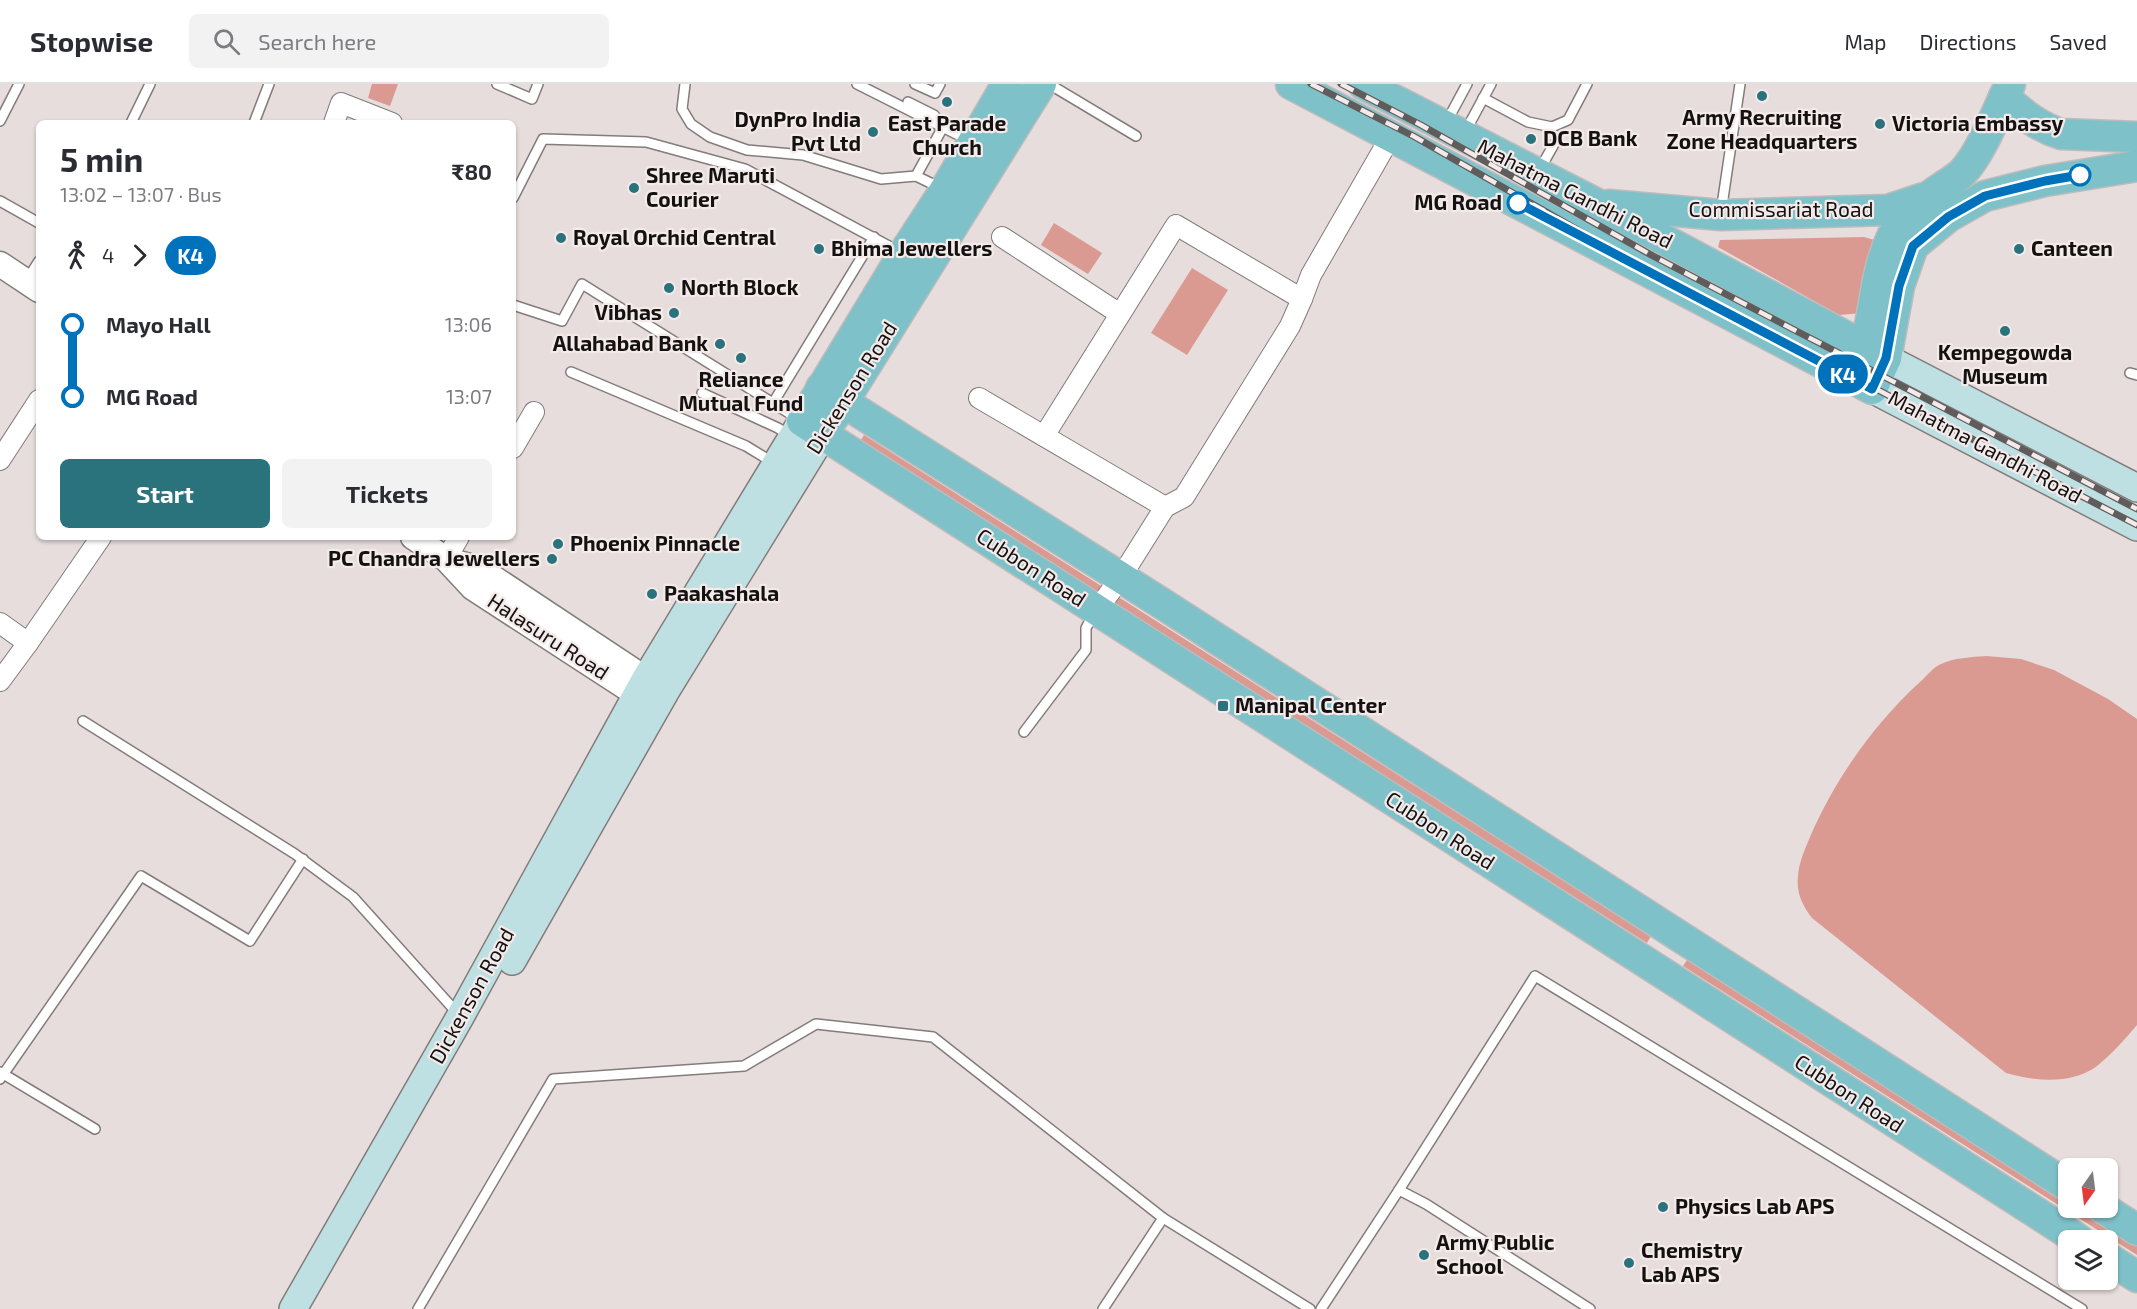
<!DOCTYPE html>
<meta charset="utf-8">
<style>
:root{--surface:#fff;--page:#f2f2f3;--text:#2b2b33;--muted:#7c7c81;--line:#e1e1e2;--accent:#2a737c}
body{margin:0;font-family:"Exo 2",sans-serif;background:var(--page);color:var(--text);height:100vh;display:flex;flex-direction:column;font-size:22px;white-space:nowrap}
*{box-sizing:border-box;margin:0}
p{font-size:20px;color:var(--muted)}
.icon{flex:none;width:33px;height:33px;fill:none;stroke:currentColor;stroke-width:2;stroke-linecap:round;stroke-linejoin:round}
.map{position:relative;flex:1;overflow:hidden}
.side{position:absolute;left:36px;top:36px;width:480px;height:420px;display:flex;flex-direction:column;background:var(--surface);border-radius:9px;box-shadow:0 2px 4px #0004}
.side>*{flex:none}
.badge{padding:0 12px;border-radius:20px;font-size:21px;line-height:39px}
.needle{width:39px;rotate:194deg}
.fabs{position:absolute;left:2058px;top:1074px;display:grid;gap:12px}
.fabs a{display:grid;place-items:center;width:60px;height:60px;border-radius:9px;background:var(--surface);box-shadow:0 2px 4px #0004;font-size:30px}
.map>.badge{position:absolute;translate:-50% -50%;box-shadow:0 0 0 3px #fff}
.legs{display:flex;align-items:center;gap:9px;height:66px;padding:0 24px;font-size:20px}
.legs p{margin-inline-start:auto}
.summary{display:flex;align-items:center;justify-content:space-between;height:102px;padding:0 24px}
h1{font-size:33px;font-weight:700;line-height:45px}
.action{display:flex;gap:12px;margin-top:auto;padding:12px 24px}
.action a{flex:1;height:69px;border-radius:9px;background:var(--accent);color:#fff;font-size:24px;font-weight:700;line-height:69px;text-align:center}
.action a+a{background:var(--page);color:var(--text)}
ul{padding:0 24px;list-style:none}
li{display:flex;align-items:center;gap:21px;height:72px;font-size:22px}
li i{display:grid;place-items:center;width:9px;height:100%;margin:0 8px;background:currentColor}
li i::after{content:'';width:15px;height:15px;margin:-8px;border:4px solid;border-radius:50%;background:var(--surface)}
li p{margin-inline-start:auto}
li:first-child i{background:linear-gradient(#0000 50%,currentColor 0)}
li:last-child i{background:linear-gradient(currentColor 50%,#0000 0)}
header{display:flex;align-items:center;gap:36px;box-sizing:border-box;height:84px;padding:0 30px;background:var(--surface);border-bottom:2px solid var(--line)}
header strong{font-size:28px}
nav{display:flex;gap:33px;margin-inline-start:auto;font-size:21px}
.search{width:420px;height:54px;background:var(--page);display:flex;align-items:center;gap:15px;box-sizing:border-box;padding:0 21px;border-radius:9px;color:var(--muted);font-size:22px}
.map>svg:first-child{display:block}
</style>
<header>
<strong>Stopwise</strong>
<div class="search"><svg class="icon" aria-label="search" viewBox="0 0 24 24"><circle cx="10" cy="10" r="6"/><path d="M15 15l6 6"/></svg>Search here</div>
<nav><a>Map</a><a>Directions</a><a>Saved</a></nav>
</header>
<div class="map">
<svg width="2137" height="1225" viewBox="0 0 2137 1225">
<rect width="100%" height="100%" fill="#e6dddc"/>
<!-- green -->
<g fill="#da9a91">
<polygon points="372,0 398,0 390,22 368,14"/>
<polygon points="1054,139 1102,169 1088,190 1041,161"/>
<polygon points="1864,153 1881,158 1863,229 1839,231 1718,163 1720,156"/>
<polygon points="1192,184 1228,206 1187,271 1151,249"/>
<polygon points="864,351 1651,852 1647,859 860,358"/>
<path d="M1986,572L2021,575L2054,586L2108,615L2137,635V941C2125,955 2112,970 2097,982C2072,1001 2034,997 2006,989L1812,834C1802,821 1796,808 1798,792C1799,778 1805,765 1810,753C1835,695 1874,640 1920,598C1927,592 1933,583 1941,580C1954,574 1971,573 1986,572Z"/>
<polygon points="1687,876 2068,1119 2068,1124 2076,1124 2137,1162 2137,1171 1683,882"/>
</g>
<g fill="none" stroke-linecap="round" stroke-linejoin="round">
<!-- service casing -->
<g stroke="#837c7a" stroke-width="12">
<g id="service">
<polyline points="497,0 532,15 538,0"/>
<polyline points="685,0 682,25 691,40 710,53 747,66 803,71 881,95 916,92 941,104"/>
<polyline points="857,0 970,57"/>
<polyline points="915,0 935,9 940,0"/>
<polyline points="1049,0 1136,52"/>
<polyline points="1483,14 1528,38 1552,43 1568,36 1587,0"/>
<polyline points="908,18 934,31 943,43 916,92"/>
<polyline points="0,37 19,0"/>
<polyline points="1447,37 1467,0"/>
<polyline points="131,39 150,0"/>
<polyline points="254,39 269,0"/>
<polyline points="1465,48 1491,0"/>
<polyline points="1540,85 1554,60"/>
<polyline points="513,114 543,55 646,58 745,85 900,168"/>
<polyline points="0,117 39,139"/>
<polyline points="1721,128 1740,0"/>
<polyline points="27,196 39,177"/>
<polyline points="513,221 562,237 582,200 800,336"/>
<polyline points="571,288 746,362 774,379"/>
<polyline points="2130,289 2137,291"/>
<polyline points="702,309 778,344 790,352"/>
<polyline points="773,319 874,153"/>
<polyline points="83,637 295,770 353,813 459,931"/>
<polyline points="1024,648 1086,566 1086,544 1094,530"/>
<polyline points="0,988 95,1045"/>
<polyline points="0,995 141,792 250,857 303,775"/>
<polyline points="1399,1106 1535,892 2082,1225"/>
<polyline points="1163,1134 1310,1225"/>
<polyline points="418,1225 553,995 744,982 816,940 933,953 1163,1134 1103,1225"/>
<polyline points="1321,1225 1399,1106 1426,1120 1590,1225"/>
</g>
</g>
<!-- minor casing -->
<g stroke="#837c7a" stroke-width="22">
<g id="minor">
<polyline points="334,39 341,19 392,39"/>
<polyline points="1002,153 1120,230"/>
<polyline points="1302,215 1311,191 1391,52"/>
<polyline points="979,314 1165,423"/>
<polyline points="1044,352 1176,141 1302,215 1290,242 1184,413 1165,423 1121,493 1097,526"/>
<polyline points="513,364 534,328"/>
<polyline points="0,376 39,316"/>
<polyline points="446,475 459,453"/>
<polyline points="0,539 28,559"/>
<polyline points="0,597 28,559 101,453"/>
</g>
</g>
<!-- tertiary casing -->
<g stroke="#837c7a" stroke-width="27">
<g id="tertiary">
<polyline points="0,180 39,206"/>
<polyline points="413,453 446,475 473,504 653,621"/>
<polyline points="448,476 480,485 661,605"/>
</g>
</g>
<!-- secondary casing -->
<g stroke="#837c7a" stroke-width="30">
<g id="secondary">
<polyline points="1886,274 2137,404"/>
<polyline points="1872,305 2137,443"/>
<polyline points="512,877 665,608 823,351"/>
<polyline points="293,1225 460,933 645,596 802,337"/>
</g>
</g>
<!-- primary casing -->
<g stroke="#bdbcbc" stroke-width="33">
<g id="primary">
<polyline points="1007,0 945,106 904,169 802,337 2079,1156"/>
<polyline points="1291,0 1872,305 1886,274 1899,202 1913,162 1948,133 1985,112 2045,97 2137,82"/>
<polyline points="1363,0 1597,120 1886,274"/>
<path d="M2004,13C2022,29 2038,43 2061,50L2137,53"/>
<polyline points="1609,121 1721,131 1888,126 1924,114"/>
<path d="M1858,281C1876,241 1872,193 1892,153C1903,131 1924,115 1944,102C1950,98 1957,94 1962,89C1981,70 1998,25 2010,0"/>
<polyline points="821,304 1158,517 2068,1102"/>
<polyline points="833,334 1041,0"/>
<polyline points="2103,1124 2137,1146"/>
<polyline points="2108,1174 2137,1193"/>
</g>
</g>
<!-- service -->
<use href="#service" stroke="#fff" stroke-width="9"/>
<!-- minor -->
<use href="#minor" stroke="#fff" stroke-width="20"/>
<!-- tertiary -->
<use href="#tertiary" stroke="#fff" stroke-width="24"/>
<!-- secondary -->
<use href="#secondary" stroke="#bee0e3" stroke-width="27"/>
<!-- primary -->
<use href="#primary" stroke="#7ec1c8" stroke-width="30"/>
<!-- rail casing -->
<g stroke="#615c5c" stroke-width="7">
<g id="rail">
<polyline points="1311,0 1415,53 1646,185 2137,441"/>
<polyline points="1341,0 1421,41 1653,172 2137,425"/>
</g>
</g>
<!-- rail -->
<use href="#rail" stroke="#f3eae9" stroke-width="4.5" stroke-dasharray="14" stroke-linecap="butt"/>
</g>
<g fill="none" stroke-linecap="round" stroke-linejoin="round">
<!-- line-1 casing -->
<g stroke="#fff" stroke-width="14">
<polyline id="line-1" points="1518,119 1872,305 1886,274 1899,202 1913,162 1948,133 1985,112 2045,97 2080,91"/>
</g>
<!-- line-1 -->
<use href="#line-1" stroke="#0072bc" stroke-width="9"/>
</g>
<!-- markers -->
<g fill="#2a737c" stroke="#f3eae9" stroke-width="2">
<circle cx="1762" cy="12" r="6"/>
<circle cx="947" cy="18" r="6"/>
<circle cx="1880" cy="40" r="6"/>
<circle cx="873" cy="48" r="6"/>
<circle cx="1531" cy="55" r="6"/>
<circle cx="634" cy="104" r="6"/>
<circle cx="561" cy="154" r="6"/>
<circle cx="819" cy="165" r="6"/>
<circle cx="2019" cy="165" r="6"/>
<circle cx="669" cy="204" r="6"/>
<circle cx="674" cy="229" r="6"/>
<circle cx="2005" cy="247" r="6"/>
<circle cx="720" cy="260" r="6"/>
<circle cx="741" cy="274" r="6"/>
<circle cx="558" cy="460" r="6"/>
<circle cx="552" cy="475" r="6"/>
<circle cx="652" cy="510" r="6"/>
<rect x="1217" y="616" width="12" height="12" rx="3"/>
<circle cx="1663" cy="1123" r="6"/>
<circle cx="1424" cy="1171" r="6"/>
<circle cx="1629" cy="1179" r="6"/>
</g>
<g fill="#fff" stroke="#0072bc" stroke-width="3">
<circle cx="2080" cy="91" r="10"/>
<circle cx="1518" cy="119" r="10"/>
</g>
<g text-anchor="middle" stroke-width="4.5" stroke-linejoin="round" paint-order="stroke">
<!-- poi labels -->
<g font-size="21" font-weight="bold" fill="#141111" stroke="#f3eae9" text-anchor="start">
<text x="1762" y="41" text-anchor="middle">Army Recruiting<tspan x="1762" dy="24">Zone Headquarters</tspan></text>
<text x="861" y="43" text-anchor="end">DynPro India<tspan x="861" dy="24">Pvt Ltd</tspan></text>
<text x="947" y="47" text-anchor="middle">East Parade<tspan x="947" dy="24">Church</tspan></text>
<text x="1892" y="47">Victoria Embassy</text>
<text x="1543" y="62">DCB Bank</text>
<text x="646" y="99">Shree Maruti<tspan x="646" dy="24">Courier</tspan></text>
<text x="573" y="161">Royal Orchid Central</text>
<text x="831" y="172">Bhima Jewellers</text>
<text x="2031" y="172">Canteen</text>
<text x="681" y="211">North Block</text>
<text x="662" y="236" text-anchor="end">Vibhas</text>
<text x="708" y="267" text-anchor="end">Allahabad Bank</text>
<text x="2005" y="276" text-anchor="middle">Kempegowda<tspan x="2005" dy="24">Museum</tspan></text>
<text x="741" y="303" text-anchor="middle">Reliance<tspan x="741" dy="24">Mutual Fund</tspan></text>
<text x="570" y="467">Phoenix Pinnacle</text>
<text x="540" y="482" text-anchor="end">PC Chandra Jewellers</text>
<text x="664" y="517">Paakashala</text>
<text x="1235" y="629">Manipal Center</text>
<text x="1675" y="1130">Physics Lab APS</text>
<text x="1436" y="1166">Army Public<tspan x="1436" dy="24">School</tspan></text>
<text x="1641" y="1174">Chemistry<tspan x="1641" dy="24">Lab APS</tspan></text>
</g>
<!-- street labels -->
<g font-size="21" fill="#141111" stroke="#f3eae9">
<text transform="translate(1575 110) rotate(27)" y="7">Mahatma Gandhi Road</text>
<text x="1781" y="133">Commissariat Road</text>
<text transform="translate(852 304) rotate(-58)" y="7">Dickenson Road</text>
<text transform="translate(1985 363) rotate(28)" y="7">Mahatma Gandhi Road</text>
<text transform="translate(1031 484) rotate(33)" y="7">Cubbon Road</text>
<text transform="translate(548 553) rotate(33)" y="7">Halasuru Road</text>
<text transform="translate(1440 747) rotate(33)" y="7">Cubbon Road</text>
<text transform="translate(472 912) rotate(-61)" y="7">Dickenson Road</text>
<text transform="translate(1849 1010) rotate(33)" y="7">Cubbon Road</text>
</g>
<!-- stop labels -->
<g font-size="21" font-weight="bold" fill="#141111" stroke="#f3eae9" text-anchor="end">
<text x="1502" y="126">MG Road</text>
</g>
</g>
</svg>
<div class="fabs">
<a><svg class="needle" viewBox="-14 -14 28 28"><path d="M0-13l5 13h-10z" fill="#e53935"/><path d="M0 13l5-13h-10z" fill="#7c7c81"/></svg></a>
<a><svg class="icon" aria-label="layers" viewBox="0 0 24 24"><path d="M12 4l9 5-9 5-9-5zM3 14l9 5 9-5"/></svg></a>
</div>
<b class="badge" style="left:1843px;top:290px;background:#0072bc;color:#fff">K4</b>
<section class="side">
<div class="summary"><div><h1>5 min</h1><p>13:02 – 13:07 · Bus</p></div><b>₹80</b></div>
<div class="legs"><svg class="icon" aria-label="walk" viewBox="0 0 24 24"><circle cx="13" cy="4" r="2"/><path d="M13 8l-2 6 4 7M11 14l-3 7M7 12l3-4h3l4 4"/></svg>4<svg class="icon" aria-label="forward" viewBox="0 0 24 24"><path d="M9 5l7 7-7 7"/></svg><b class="badge" style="background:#0072bc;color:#fff">K4</b></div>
<ul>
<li><i style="color:#0072bc"></i><b>Mayo Hall</b><p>13:06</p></li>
<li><i style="color:#0072bc"></i><b>MG Road</b><p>13:07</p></li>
</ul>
<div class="action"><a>Start</a><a>Tickets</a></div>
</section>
</div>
